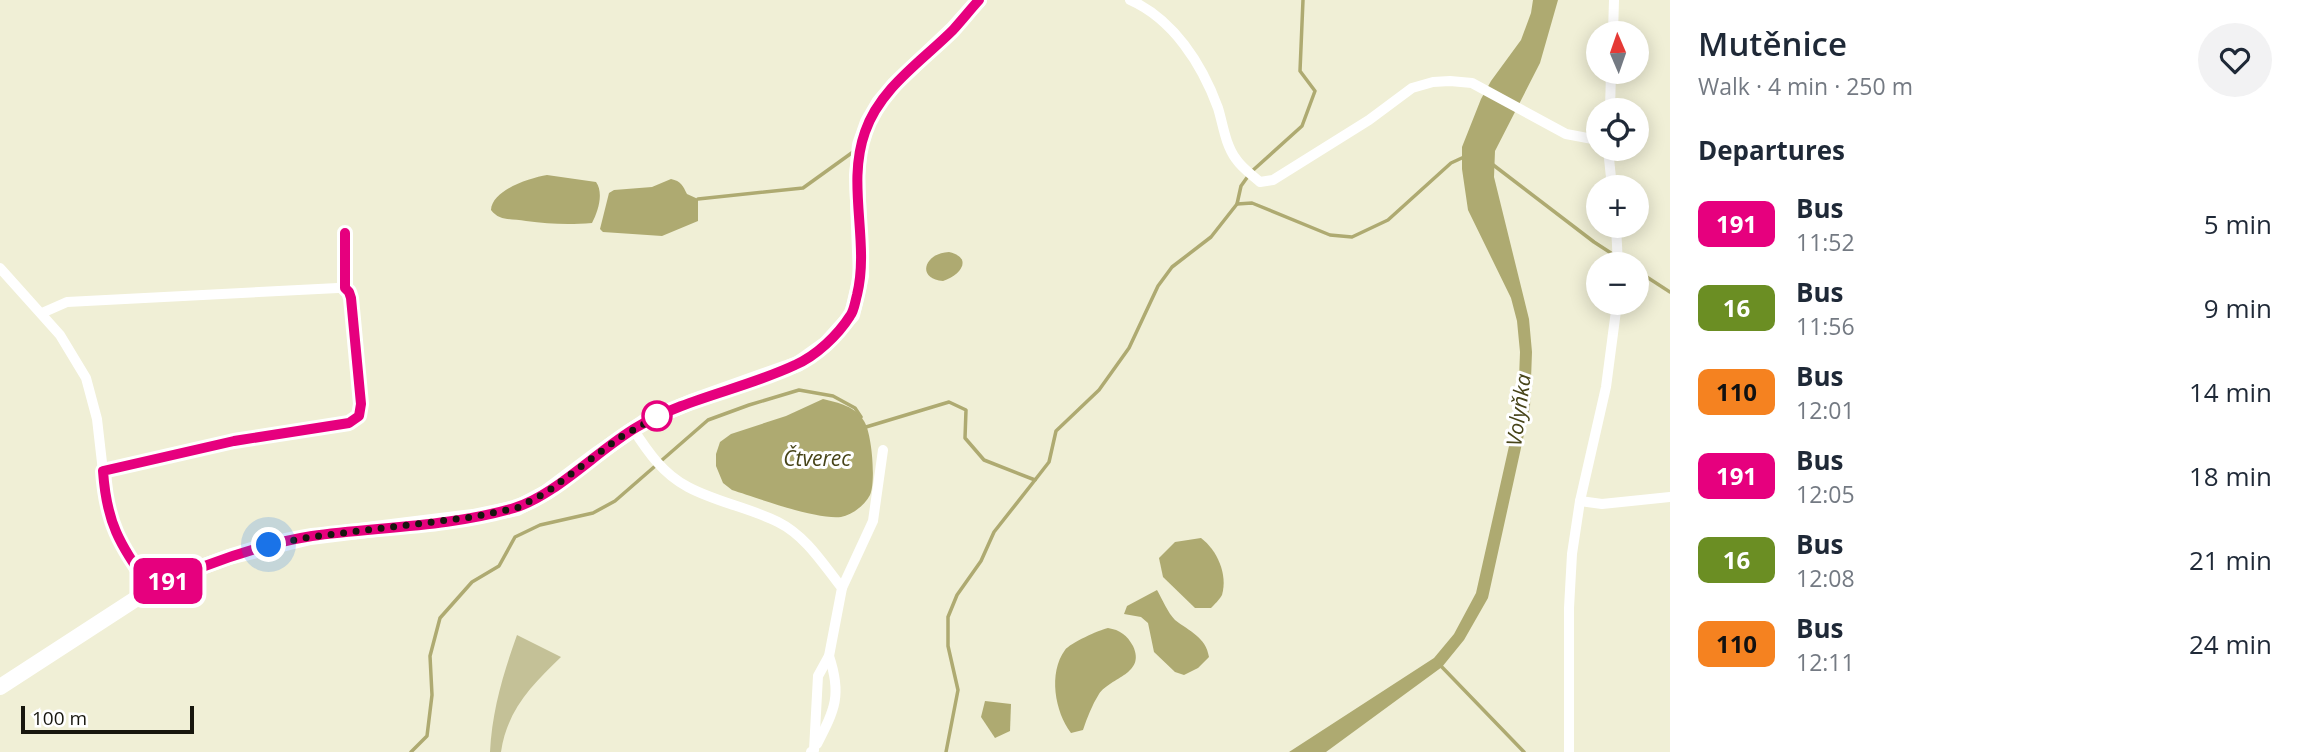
<!DOCTYPE html>
<meta charset="utf-8">
<style>
:root{--surface:#fff;--page:#f2f2f3;--text:#1f2937;--muted:#747a83}
body{margin:0;font-family:"Open Sans",sans-serif;background:var(--page);color:var(--text);height:100vh;display:flex;flex-direction:column;font-size:26px;white-space:nowrap}
*{box-sizing:border-box;margin:0}
p{font-size:23px;color:var(--muted)}
.icon{flex:none;width:38px;height:38px;fill:none;stroke:currentColor;stroke-width:2;stroke-linecap:round;stroke-linejoin:round}
.map{position:relative;flex:1;overflow:hidden}
.details{display:flex;flex-direction:column;background:var(--surface);width:630px}
.details>*{flex:none}
.badge{padding:0 14px;border-radius:10px;font-size:24px;line-height:46px}
.needle{width:46px;rotate:358deg}
.tools{position:absolute;left:1586px;top:21px;display:grid;gap:14px}
.tools a{display:grid;place-items:center;width:63px;height:63px;border-radius:50%;background:var(--surface);box-shadow:0 4px 18px #0003;font-size:35px}
.scale{position:absolute;left:21px;bottom:18px;width:173px;box-sizing:border-box;padding-left:7px;border:4px solid #17160e;border-top:0;font-size:19px;line-height:24px;white-space:nowrap;color:#17160e;-webkit-text-stroke:5px #fff;paint-order:stroke}
.you{position:absolute;width:35px;height:35px;margin:-18px;border:5px solid #fff;border-radius:50%;background:#1a73e8;box-shadow:0 0 0 10px #1a73e833}
.map>.badge{position:absolute;translate:-50% -50%;box-shadow:0 0 0 4px #fff}
h2{padding:0 28px;font-size:26px;line-height:63px}
.round{display:grid;place-items:center;flex:none;width:74px;height:74px;border-radius:37px;background:var(--page)}
.headline{display:flex;align-items:center;justify-content:space-between;height:119px;padding:0 28px}
h1{font-size:33px;font-weight:600;line-height:52px}
ul{padding:0;list-style:none}
li{display:flex;align-items:center;gap:21px;height:84px;padding:0 28px}
li div{flex:1}
li b{display:block;font-size:26px}
li em{font-style:normal}
li .badge{min-width:77px;font-weight:700;text-align:center}
main{display:flex;flex:1;min-height:0}
.map>svg:first-child{display:block}
</style>
<main>
<div class="map">
<svg width="1670" height="752" viewBox="0 0 1670 752">
<rect width="100%" height="100%" fill="#f0efd6"/>
<!-- green -->
<path fill="#c4c197" d="M517,635L561,657C532,685 507,710 501,752H490C492,711 503,674 517,635Z"/>
<!-- water -->
<g fill="#aeaa71">
<polygon points="1533,0 1558,0 1540,63 1495,151 1494,177 1529,319 1532,352 1530,407 1488,598 1464,640 1442,667 1326,752 1289,752 1434,658 1454,634 1476,593 1518,406 1520,352 1517,321 1511,298 1468,210 1462,169 1462,147 1481,99 1491,81 1521,40 1531,13"/>
<path d="M547,175L596,182C604,193 598,212 592,223C568,225 549,224 526,221C512,218 500,222 491,210C492,190 529,178 547,175Z"/>
<path d="M671,179C681,181 683,186 687,194L698,199V221L662,236L603,232L600,229L609,193L614,190L652,187Z"/>
<path d="M949,252C974,258 960,276 943,281C916,279 924,253 949,252Z"/>
<path d="M823,399C839,403 855,406 864,421C872,433 876,482 870,495C865,505 852,515 841,517C817,520 757,498 732,490L723,483L716,466V454L720,442L731,434L786,416Z"/>
<path d="M1201,538C1217,550 1228,574 1222,595C1220,599 1214,605 1211,608H1195L1163,577L1159,558L1175,542Z"/>
<path d="M1157,590C1162,599 1168,613 1175,620C1189,631 1206,637 1209,657L1198,668L1184,675L1175,672L1154,652L1148,623L1141,617L1124,614L1127,606Z"/>
<path d="M1108,628C1120,630 1127,635 1133,646C1146,674 1111,677 1099,694C1092,705 1087,718 1083,730L1071,733C1055,712 1048,673 1065,650C1070,643 1099,630 1108,628Z"/>
<polygon points="985,701 1011,704 1010,731 995,738 981,717"/>
</g>
<g fill="none" stroke-linecap="round" stroke-linejoin="round">
<!-- stream -->
<g stroke="#aeaa71" stroke-width="3.5">
<polyline points="1492,164 1594,242 1614,255"/>
<polyline points="698,199 803,188 853,152"/>
<polyline points="1237,204 1252,203 1330,235 1352,237 1388,220 1451,163 1464,157"/>
<polyline points="1636,270 1670,292"/>
<polyline points="866,427 949,402 966,410 965,438 984,460 1035,480 1049,462 1056,431 1099,390 1129,348 1158,286 1172,267 1211,237 1237,204 1241,186 1251,172 1302,126 1315,91 1300,71 1303,0"/>
<polyline points="1440,665 1524,752"/>
<polyline points="411,752 427,736 432,695 430,656 440,618 472,582 499,566 515,537 540,525 593,513 615,501 708,420 749,405 799,390 833,396 855,408 861,417"/>
<polyline points="946,752 958,690 948,646 948,617 957,595 981,561 994,532 1035,480"/>
</g>
<!-- street -->
<g stroke="#fff" stroke-width="10">
<path d="M1130,0C1173,19 1202,64 1218,108C1223,124 1225,144 1236,159C1242,168 1252,175 1260,182L1273,180L1369,120L1412,88L1433,82L1450,81L1472,83L1566,134L1598,140"/>
<polyline points="1613,33 1614,0"/>
<polyline points="1610,110 1611,72"/>
<polyline points="1608,149 1612,187"/>
<polyline points="1616,226 1618,264"/>
<polyline points="345,233 345,288"/>
<polyline points="0,268 60,335 86,378 97,419 108,515 118,540 151,589"/>
<polyline points="42,313 67,302 338,288 345,288 349,292 361,410 354,421 234,441 103,472"/>
<path d="M633,429C648,452 663,474 688,487C716,502 750,508 778,522C806,536 823,564 842,588L829,656L818,676L814,750L811,752"/>
<polyline points="1580,501 1602,504 1670,497"/>
<polyline points="842,588 873,521 883,450"/>
<path d="M817,744C835,709 842,695 829,656"/>
<polyline points="1569,752 1569,608 1572,554 1580,501 1606,387 1617,303"/>
</g>
<!-- secondary -->
<polyline stroke="#fff" stroke-width="16" points="0,687 151,589 188,572 229,557 310,537 473,517 517,508 547,492 599,453 644,422 691,402 798,364 826,344 852,315 861,276 857,175 860,145 868,122 879,103 895,84 953,29 979,0"/>
</g>
<g fill="none" stroke-linecap="round" stroke-linejoin="round">
<!-- line casing -->
<g stroke="#fff" stroke-width="16">
<path id="line" d="M345,233V288L349,292L351,298L361,404L359,416L349,423L234,441L103,471C107,527 121,545 151,589C202,565 256,545 312,536C378,527 450,527 514,508C555,496 599,449 637,427C686,398 744,389 795,365C816,356 838,335 850,316C854,311 855,302 857,295C870,242 846,185 865,132C880,88 922,61 953,30C962,20 970,10 979,0"/>
</g>
<!-- line -->
<use href="#line" stroke="#e6007e" stroke-width="10"/>
<!-- walk -->
<polyline stroke="#17160e" stroke-width="7" stroke-dasharray="0 12.6" points="269,545 310,537 473,517 517,508 547,492 619,438 667,411 657,416"/>
</g>
<!-- markers -->
<circle fill="#fff" stroke="#e6007e" stroke-width="3.5" cx="657" cy="416" r="14"/>
<g text-anchor="middle" stroke-width="6" stroke-linejoin="round" paint-order="stroke">
<!-- water labels -->
<g font-size="21" font-style="italic" fill="#474418" stroke="#fff">
<text transform="translate(1519 410) rotate(-82)" y="7">Volyňka</text>
<text x="817" y="466">Čtverec</text>
</g>
</g>
</svg>
<div class="tools">
<a><svg class="needle" viewBox="-14 -14 28 28"><path d="M0-13l5 13h-10z" fill="#e53935"/><path d="M0 13l5-13h-10z" fill="#747a83"/></svg></a>
<a><svg class="icon" aria-label="locate" viewBox="0 0 24 24"><circle cx="12" cy="12" r="6"/><path d="M12 2v4M12 18v4M2 12h4M18 12h4"/></svg></a>
<a>+</a>
<a>−</a>
</div>
<div class="scale">100 m</div>
<div class="you" style="left:269px;top:545px"></div>
<b class="badge" style="left:168px;top:581px;background:#e6007e;color:#fff">191</b>
</div>
<section class="details">
<div class="headline"><div><h1>Mutěnice</h1><p>Walk · 4 min · 250 m</p></div><a class="round"><svg class="icon" aria-label="heart" viewBox="0 0 24 24"><path d="M12 20l-8-8c-3-5 5-10 8-4 3-6 11-1 8 4z"/></svg></a></div>
<h2>Departures</h2>
<ul>
<li><span class="badge" style="background:#e6007e;color:#fff">191</span><div><b>Bus</b><p>11:52</p></div><em>5 min</em></li>
<li><span class="badge" style="background:#6b8e23;color:#fff">16</span><div><b>Bus</b><p>11:56</p></div><em>9 min</em></li>
<li><span class="badge" style="background:#f58220;color:#111">110</span><div><b>Bus</b><p>12:01</p></div><em>14 min</em></li>
<li><span class="badge" style="background:#e6007e;color:#fff">191</span><div><b>Bus</b><p>12:05</p></div><em>18 min</em></li>
<li><span class="badge" style="background:#6b8e23;color:#fff">16</span><div><b>Bus</b><p>12:08</p></div><em>21 min</em></li>
<li><span class="badge" style="background:#f58220;color:#111">110</span><div><b>Bus</b><p>12:11</p></div><em>24 min</em></li>
</ul>
</section>
</main>
